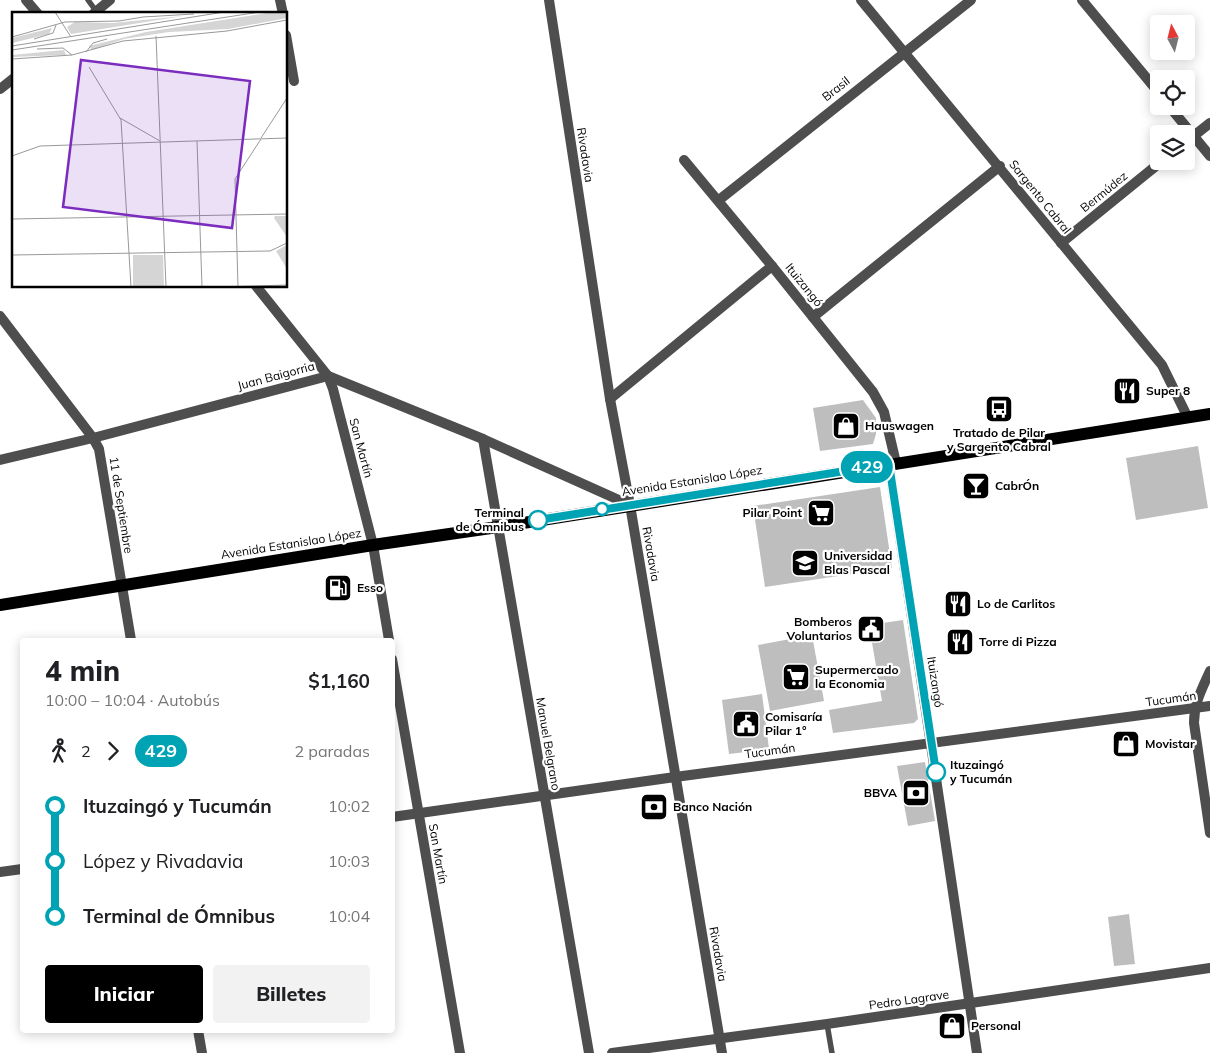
<!DOCTYPE html>
<html lang="es">
<meta charset="utf-8">
<style>
:root{--surface:#fff;--page:#f2f2f2;--text:#202124;--muted:#757577;--accent:#000}
body{margin:0;font-family:Mulish,sans-serif;background:var(--page);color:var(--text);height:100vh;display:flex;flex-direction:column;font-size:19px;white-space:nowrap}
*{box-sizing:border-box;margin:0}
p{font-size:16px;color:var(--muted)}
.icon{flex:none;width:28px;height:28px;fill:none;stroke:currentColor;stroke-width:2;stroke-linecap:round;stroke-linejoin:round}
.map{position:relative;flex:1;overflow:hidden}
.details{position:absolute;left:20px;top:638px;width:375px;height:395px;display:flex;flex-direction:column;background:var(--surface);border-radius:5px;box-shadow:0 2px 12px #0003}
.details>*{flex:none}
.badge{padding:0 10px;border-radius:16px;font-size:18px;line-height:32px}
.needle{width:32px;rotate:353deg}
.controls{position:absolute;left:1150px;top:15px;display:grid;gap:10px}
.controls a{display:grid;place-items:center;width:45px;height:45px;border-radius:5px;background:var(--surface);box-shadow:0 2px 12px #0003;font-size:25px}
.map>.badge{position:absolute;translate:-50% -50%;box-shadow:0 0 0 2px #fff}
.legs{display:flex;align-items:center;gap:8px;height:55px;padding:0 25px;font-size:16px}
.legs p{margin-inline-start:auto}
.headline{display:flex;align-items:center;justify-content:space-between;height:85px;padding:0 25px}
h1{font-size:28px;font-weight:800;line-height:38px}
.action{display:flex;gap:10px;margin-top:auto;padding:10px 25px}
.action a{flex:1;height:58px;border-radius:5px;background:var(--accent);color:#fff;font-size:20px;font-weight:800;line-height:58px;text-align:center}
.action a+a{background:var(--page);color:var(--text)}
ul{padding:0 25px;list-style:none}
li{display:flex;align-items:center;gap:18px;height:55px;font-size:19px}
li i{display:grid;place-items:center;width:8px;height:100%;margin:0 6px;background:currentColor}
li i::after{content:'';width:12px;height:12px;margin:-6px;border:4px solid;border-radius:50%;background:var(--surface)}
li p{margin-inline-start:auto}
li:first-child i{background:linear-gradient(#0000 50%,currentColor 0)}
li:last-child i{background:linear-gradient(currentColor 50%,#0000 0)}
.map>svg:first-child{display:block}
</style>
<div class="map">
<svg width="1210" height="1053" viewBox="0 0 1210 1053">
<rect width="100%" height="100%" fill="#fff"/>
<!-- building -->
<g fill="#bebebe">
<polygon points="863,400 876,418 876,434 873,444 820,451 813,408"/>
<polygon points="1198,446 1208,508 1136,520 1126,458"/>
<polygon points="880,487 892,568 765,587 753,506"/>
<polygon points="903,620 918,719 914,723 833,733 829,710 882,701 869,625"/>
<polygon points="812,635 824,701 770,711 758,645"/>
<polygon points="762,694 769,749 729,754 722,700"/>
<polygon points="925,762 935,821 908,826 897,766"/>
<polygon points="1129,914 1135,964 1114,966 1108,917"/>
</g>
<g fill="none" stroke-linecap="round" stroke-linejoin="round">
<!-- service -->
<g stroke="#4e4e4e" stroke-width="5.5">
<polyline points="88,0 96,11"/>
<polyline points="827,1024 832,1053"/>
</g>
<!-- minor -->
<g stroke="#4e4e4e" stroke-width="10">
<polyline points="26,0 38,14"/>
<polyline points="280,0 283,14"/>
<polyline points="861,0 1162,365 1188,418"/>
<polyline points="1082,0 1159,93"/>
<polyline points="93,14 110,0"/>
<polyline points="286,35 294,81"/>
<polyline points="0,89 14,78"/>
<polyline points="1169,106 1210,156"/>
<polyline points="1186,142 1210,123"/>
<polyline points="684,160 772,266 873,392 884,412 896,463"/>
<polyline points="719,200 971,0"/>
<polyline points="1061,243 1162,161"/>
<polyline points="0,316 93,438 99,449 131,640"/>
<polyline points="813,317 1000,166"/>
<polyline points="610,399 772,266"/>
<polyline points="483,439 589,1053"/>
<polyline points="0,460 93,438 328,376"/>
<polyline points="392,817 675,777 1210,706"/>
<polyline points="0,872 22,869"/>
<polyline points="198,1030 202,1053"/>
</g>
<!-- tertiary -->
<g stroke="#4e4e4e" stroke-width="10">
<polyline points="549,0 610,399 630,505 722,1053"/>
<polyline points="256,286 328,376 333,389 373,545 389,640"/>
<polyline points="328,376 483,439 630,505"/>
<polyline points="889,464 977,1053"/>
<polyline points="392,659 460,1053"/>
<path d="M1210,671C1202,689 1194,703 1194,723L1210,833"/>
<polyline points="612,1053 827,1024 1210,968"/>
</g>
<!-- primary -->
<polyline stroke="#000" stroke-width="12" points="0,605 373,545 498,527 1210,414"/>
</g>
<g fill="none" stroke-linecap="round" stroke-linejoin="round">
<!-- line-1 casing -->
<g stroke="#fff" stroke-width="11">
<polyline id="line-1" points="538,520 889,464 936,772"/>
</g>
<!-- line-1 -->
<use href="#line-1" stroke="#00a3b4" stroke-width="8"/>
</g>
<!-- icons -->
<defs>
<g id="restaurant-square" transform="scale(1.4375)"><rect x="-9" y="-9" width="18" height="18" rx="4" fill="#000" stroke="#fff"/><path d="M-5-6h1v4h1v-4h1v4h1v-4h1v5L-1.5 .5V6h-2V.5L-5-1ZM5-6V6H3V1.5H1.5Q1.5-4 5-6Z" fill="#fff"/></g>
<g id="bus-square" transform="scale(1.4375)"><rect x="-9" y="-9" width="18" height="18" rx="4" fill="#000" stroke="#fff"/><path d="M-5-6H5V4H4V6H2V4H-2V6H-4V4H-5ZM-3.5-4V0h7V-4ZM-3.5 1.2v1.5H-2V1.2ZM2 1.2v1.5H3.5V1.2Z" fill="#fff"/></g>
<g id="shop-square" transform="scale(1.4375)"><rect x="-9" y="-9" width="18" height="18" rx="4" fill="#000" stroke="#fff"/><path d="M-5-2.5h2.3a2.7 3.5 0 0 1 5.4 0H5L5.5 6h-11ZM-1.5-2.5h3a1.5 2.3 0 0 0-3 0Z" fill="#fff"/></g>
<g id="bar-square" transform="scale(1.4375)"><rect x="-9" y="-9" width="18" height="18" rx="4" fill="#000" stroke="#fff"/><path d="M-6-5H6L.8 .8V4.5H3.5V6h-7V4.5H-.8V.8Z" fill="#fff"/></g>
<g id="supermarket-square" transform="scale(1.4375)"><rect x="-9" y="-9" width="18" height="18" rx="4" fill="#000" stroke="#fff"/><path d="M-6-5.5h2.5l.6 2H6L4.5 2H-2.5L-4.4-4H-6ZM-1.5 3.2a1.3 1.3 0 1 0 .1 0ZM3 3.2a1.3 1.3 0 1 0 .1 0Z" fill="#fff"/></g>
<g id="university-square" transform="scale(1.4375)"><rect x="-9" y="-9" width="18" height="18" rx="4" fill="#000" stroke="#fff"/><path d="M0-5L7-2L0 1L-7-2ZM-4 1L0 2.5L4 1V4Q0 6-4 4Z" fill="#fff"/></g>
<g id="fuel-square" transform="scale(1.4375)"><rect x="-9" y="-9" width="18" height="18" rx="4" fill="#000" stroke="#fff"/><path d="M-5.5-6h7V0h2V4h1.3V-2.5L3-4.5l.8-.8L6-3V5H2.5V1h-1V6h-7ZM-4.2-4.7v3.2H.2V-4.7Z" fill="#fff"/></g>
<g id="civic-square" transform="scale(1.4375)"><rect x="-9" y="-9" width="18" height="18" rx="4" fill="#000" stroke="#fff"/><path d="M-.6-6.5H3V-4.5H.6V-3L4-1V1h2V6H-6V1h2V-1L-.6-3ZM-1.2 2.5V6h2.4V2.5Z" fill="#fff"/></g>
<g id="bank-square" transform="scale(1.4375)"><rect x="-9" y="-9" width="18" height="18" rx="4" fill="#000" stroke="#fff"/><path d="M-6-4H6V4H-6ZM0-2.3a2.3 2.3 0 1 0 0 4.6a2.3 2.3 0 1 0 0-4.6Z" fill="#fff"/></g>
</defs>
<g fill-rule="evenodd">
<use href="#restaurant-square" x="1127" y="391"/>
<use href="#bus-square" x="999" y="409"/>
<use href="#shop-square" x="846" y="426"/>
<use href="#bar-square" x="976" y="486"/>
<use href="#supermarket-square" x="821" y="513"/>
<use href="#university-square" x="805" y="563"/>
<use href="#fuel-square" x="338" y="588"/>
<use href="#restaurant-square" x="958" y="604"/>
<use href="#civic-square" x="871" y="629"/>
<use href="#restaurant-square" x="960" y="642"/>
<use href="#supermarket-square" x="796" y="677"/>
<use href="#civic-square" x="746" y="724"/>
<use href="#shop-square" x="1126" y="744"/>
<use href="#bank-square" x="916" y="793"/>
<use href="#bank-square" x="654" y="807"/>
<use href="#shop-square" x="952" y="1026"/>
</g>
<!-- markers -->
<g fill="#fff" stroke="#00a3b4" stroke-width="2.5">
<circle cx="602" cy="509" r="6"/>
<circle cx="538" cy="520" r="9"/>
<circle cx="936" cy="772" r="9"/>
</g>
<g text-anchor="middle" stroke-width="4.5" stroke-linejoin="round" paint-order="stroke">
<!-- street labels -->
<g font-size="12" fill="#000" stroke="#fff">
<text transform="translate(836 89) rotate(-38)" y="4">Brasil</text>
<text transform="translate(585 155) rotate(81)" y="4">Rivadavia</text>
<text transform="translate(1104 192) rotate(-39)" y="4">Bermúdez</text>
<text transform="translate(1040 197) rotate(51)" y="4">Sargento Cabral</text>
<text transform="translate(804 285) rotate(51)" y="4">Ituizangó</text>
<text transform="translate(276 376) rotate(-15)" y="4">Juan Baigorria</text>
<text transform="translate(361 448) rotate(75)" y="4">San Martín</text>
<text transform="translate(692 481) rotate(-9)" y="4">Avenida Estanislao López</text>
<text transform="translate(121 505) rotate(81)" y="4">11 de Septiembre</text>
<text transform="translate(291 544) rotate(-9)" y="4">Avenida Estanislao López</text>
<text transform="translate(651 554) rotate(80)" y="4">Rivadavia</text>
<text transform="translate(935 682) rotate(81)" y="4">Ituizangó</text>
<text transform="translate(1171 699) rotate(-8)" y="4">Tucumán</text>
<text transform="translate(548 744) rotate(80)" y="4">Manuel Belgrano</text>
<text transform="translate(770 751) rotate(-8)" y="4">Tucumán</text>
<text transform="translate(438 854) rotate(80)" y="4">San Martín</text>
<text transform="translate(718 954) rotate(80)" y="4">Rivadavia</text>
<text transform="translate(909 1000) rotate(-8)" y="4">Pedro Lagrave</text>
</g>
<!-- poi labels -->
<g font-size="12" font-weight="bold" fill="#000" stroke="#fff" text-anchor="start">
<text x="1146" y="395">Super 8</text>
<text x="865" y="430">Hauswagen</text>
<text x="999" y="437" text-anchor="middle">Tratado de Pilar<tspan x="999" dy="14">y Sargento Cabral</tspan></text>
<text x="995" y="490">CabrÓn</text>
<text x="802" y="517" text-anchor="end">Pilar Point</text>
<text x="824" y="560">Universidad<tspan x="824" dy="14">Blas Pascal</tspan></text>
<text x="357" y="592">Esso</text>
<text x="977" y="608">Lo de Carlitos</text>
<text x="852" y="626" text-anchor="end">Bomberos<tspan x="852" dy="14">Voluntarios</tspan></text>
<text x="979" y="646">Torre di Pizza</text>
<text x="815" y="674">Supermercado<tspan x="815" dy="14">la Economia</tspan></text>
<text x="765" y="721">Comisaría<tspan x="765" dy="14">Pilar 1°</tspan></text>
<text x="1145" y="748">Movistar</text>
<text x="897" y="797" text-anchor="end">BBVA</text>
<text x="673" y="811">Banco Nación</text>
<text x="971" y="1030">Personal</text>
</g>
<!-- stop labels -->
<g font-size="12" font-weight="bold" fill="#000" stroke="#fff" text-anchor="end">
<text x="524" y="517">Terminal<tspan x="524" dy="14">de Ómnibus</tspan></text>
<text x="950" y="769" text-anchor="start">Ituzaingó<tspan x="950" dy="14">y Tucumán</tspan></text>
</g>
</g>
<!-- overview -->
<g transform="translate(12 12)">
<rect width="275" height="275" fill="#fff"/>
<path d="M261,0H275V6L216,17L157,20L112,27L80,38L77,34L134,20ZM171,4L59,22L55,15L63,10L101,11ZM40,16L37,22L0,31V26ZM52,38L54,43L0,45V43ZM263,204H275V225L262,206ZM275,233V257L264,239ZM121,243H151L152,275H121Z" fill="#d5d5d5"/>
<path fill="none" stroke="#999" stroke-width="1" d="M43,0L59,25M131,5L182,2M144,24L154,275M0,25L53,10L107,9L131,5M22,27L41,21L44,13M0,34L212,0M25,37L51,36L60,43M0,38L248,0M74,40L81,31L95,27M0,47L60,43L111,29L215,19L275,8M77,55L109,108L119,275M108,106L148,129M249,126L275,86M185,129L190,275M0,144L28,134L275,126M0,207L275,202M0,243L258,239L275,231M212,275L275,273M226,275L223,167L249,127"/>
<path fill="#7b2cbf" fill-opacity="0.15" stroke="#7b2cbf" stroke-width="2.5" d="M69,48L238,69L220,216L51,195Z"/>
<rect width="275" height="275" fill="none" stroke="#000" stroke-width="2.5"/>
</g>
</svg>
<div class="controls">
<a><svg class="needle" viewBox="-14 -14 28 28"><path d="M0-13l5 13h-10z" fill="#e53935"/><path d="M0 13l5-13h-10z" fill="#757577"/></svg></a>
<a><svg class="icon" aria-label="locate" viewBox="0 0 24 24"><circle cx="12" cy="12" r="6"/><path d="M12 2v4M12 18v4M2 12h4M18 12h4"/></svg></a>
<a><svg class="icon" aria-label="layers" viewBox="0 0 24 24"><path d="M12 4l9 5-9 5-9-5zM3 14l9 5 9-5"/></svg></a>
</div>
<b class="badge" style="left:867px;top:467px;background:#00a3b4;color:#fff">429</b>
<section class="details">
<div class="headline"><div><h1>4 min</h1><p>10:00 – 10:04 · Autobús</p></div><b>$1,160</b></div>
<div class="legs"><svg class="icon" aria-label="walk" viewBox="0 0 24 24"><circle cx="13" cy="4" r="2"/><path d="M13 8l-2 6 4 7M11 14l-3 7M7 12l3-4h3l4 4"/></svg>2<svg class="icon" aria-label="forward" viewBox="0 0 24 24"><path d="M9 5l7 7-7 7"/></svg><b class="badge" style="background:#00a3b4;color:#fff">429</b><p>2 paradas</p></div>
<ul>
<li><i style="color:#00a3b4"></i><b>Ituzaingó y Tucumán</b><p>10:02</p></li>
<li><i style="color:#00a3b4"></i><span>López y Rivadavia</span><p>10:03</p></li>
<li><i style="color:#00a3b4"></i><b>Terminal de Ómnibus</b><p>10:04</p></li>
</ul>
<div class="action"><a>Iniciar</a><a>Billetes</a></div>
</section>
</div>
